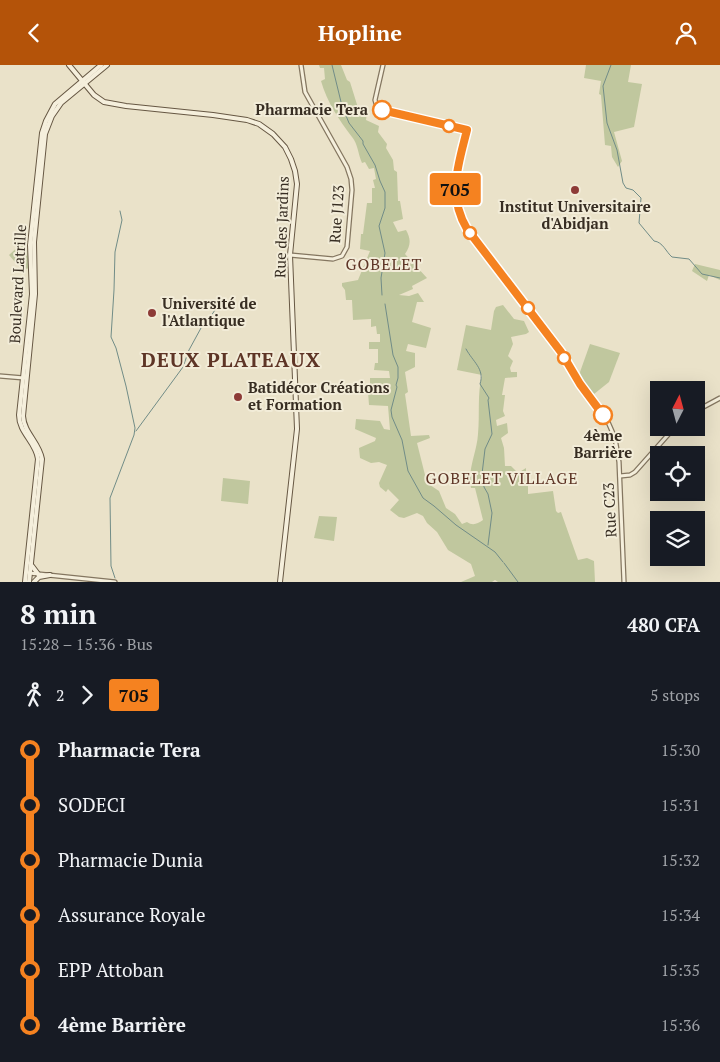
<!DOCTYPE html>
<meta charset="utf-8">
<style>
:root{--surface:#171b24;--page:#242831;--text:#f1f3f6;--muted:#9ea1a6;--accent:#b45309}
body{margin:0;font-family:"PT Serif",serif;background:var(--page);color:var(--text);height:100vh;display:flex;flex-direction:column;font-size:19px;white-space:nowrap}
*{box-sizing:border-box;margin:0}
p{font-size:16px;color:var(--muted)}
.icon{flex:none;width:28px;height:28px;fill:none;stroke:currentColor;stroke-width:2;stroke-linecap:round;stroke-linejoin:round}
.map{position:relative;height:517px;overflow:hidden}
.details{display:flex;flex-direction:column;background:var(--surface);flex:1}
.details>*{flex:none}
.badge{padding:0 10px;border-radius:4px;font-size:18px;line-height:32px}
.needle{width:32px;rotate:6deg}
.buttons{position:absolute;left:650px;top:316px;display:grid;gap:10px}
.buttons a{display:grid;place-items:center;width:55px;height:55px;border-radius:0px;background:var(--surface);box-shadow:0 5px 20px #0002;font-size:25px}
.map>.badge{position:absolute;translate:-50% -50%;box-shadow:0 0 0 2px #fff}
.legs{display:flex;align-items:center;gap:8px;height:55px;padding:0 20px;font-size:16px}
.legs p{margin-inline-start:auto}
.head{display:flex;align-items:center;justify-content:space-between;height:85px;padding:0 20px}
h1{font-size:28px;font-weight:800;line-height:38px}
ul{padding:0 20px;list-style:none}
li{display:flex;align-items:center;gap:18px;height:55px;font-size:19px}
li i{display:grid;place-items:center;width:8px;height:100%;margin:0 6px;background:currentColor}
li i::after{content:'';width:12px;height:12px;margin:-6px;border:4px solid;border-radius:50%;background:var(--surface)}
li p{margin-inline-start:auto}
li:first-child i{background:linear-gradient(#0000 50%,currentColor 0)}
li:last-child i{background:linear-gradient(currentColor 50%,#0000 0)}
header{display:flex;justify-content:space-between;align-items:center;height:65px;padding:0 20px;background:var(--accent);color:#fff;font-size:22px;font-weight:800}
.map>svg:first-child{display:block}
</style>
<header><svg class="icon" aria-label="back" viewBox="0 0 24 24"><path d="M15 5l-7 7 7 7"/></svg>Hopline<svg class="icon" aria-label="person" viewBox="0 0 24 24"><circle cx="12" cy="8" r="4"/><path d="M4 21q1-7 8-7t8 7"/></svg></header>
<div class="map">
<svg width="720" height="517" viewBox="0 0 720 517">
<rect width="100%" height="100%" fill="#eae2c9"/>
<!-- green -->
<g fill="#c0c79e">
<path d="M319,0H341L347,15L350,17L359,46L367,48L366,55L379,61L378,67L387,79L386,83L393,95L394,105L397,107L398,136H400L403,154L393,157L398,167L406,165C411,174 411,180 405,189L427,213L412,221L413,224L399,230L409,231L418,228L424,237H417L412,257L431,263L426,283L408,279L406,286L415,288V302L405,307L408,327L405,329L411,371L429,370L430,373L417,378L427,418L439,426L446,443L455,449L462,459L467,457C473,461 477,459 483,455L475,423H471C467,405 477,387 478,369C480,349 477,329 482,310L457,305L466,260L491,265L494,246L496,242L503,240L514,254L524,256L529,267L526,269L511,272L513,279L508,291L513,296L510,303L511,307H517V312L505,313L502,330H505L503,346L505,351L496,355L497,361L507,358L508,368L501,373L504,383L505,401H511L518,408L526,403V420L528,421V429L553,426L556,446L558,448L561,447L578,495L587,493L594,496L595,517H498L495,515L492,517H461L475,511L471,499L448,485L437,467L427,458L423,451L417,448L404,453L399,452L390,445L399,435L388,424L386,427L380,422L379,418L387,400L379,397L371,398L360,393L359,383L375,376L376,373L355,364L356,354L380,356L384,364L390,365L388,341L369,340L368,327L370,324V313H390L389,306L374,305L375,298H378V284H369V277H380V269H377L376,261L371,262V254L353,255L352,235H346L345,225L342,221V218L358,215L370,186L360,184L361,169H363L367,138H372V123H375L373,115L376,114L374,103L369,104L365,97L362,98C358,89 358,79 352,72C339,55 327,37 321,16L325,14L324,3H320Z"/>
<polygon points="586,0 631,0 628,17 642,19 634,62 614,67 622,96 618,102 612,92 611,81 605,80 601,30 599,29 601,16 584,13"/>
<polygon points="26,177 29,202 27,204 15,197 9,190 22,178"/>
<polygon points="695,199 720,205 720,215 709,210 707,216 692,206"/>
<polygon points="590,279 620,288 609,317 594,329 581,314 580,307"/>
<polygon points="223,413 250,416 248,439 221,436"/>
<polygon points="319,451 337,452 334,476 314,473"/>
</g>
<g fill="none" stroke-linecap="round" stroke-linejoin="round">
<!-- stream -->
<g stroke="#718c87" stroke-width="1">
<polyline points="332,0 342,41 349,58 363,76 363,79 375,100 380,116 385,127 385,143 379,161 385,188 381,213 382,230"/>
<path d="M611,0L603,21L607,58L617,85L623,118L626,123L633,125L641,133L639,158L654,176C663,177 666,187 672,192L689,194L702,209L720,213"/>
<polyline points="385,239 393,290 398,302 398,313 396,320 397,322 391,345 392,352 402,375 408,406 423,433 434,441 456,460 495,487 503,497"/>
<path d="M466,284C473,297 485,304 480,319L489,333L488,335L492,369L485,384L482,409L484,422L488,429L492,448L488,480"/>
<polyline points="136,366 183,302 189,285 201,263 207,257 215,245"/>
<polyline points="504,498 518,517"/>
<polyline points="115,513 111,501 110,433 134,370 135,363 126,321 116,283 111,272 114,225 115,187 122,155 120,146"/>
</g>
<!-- tertiary casing -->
<g stroke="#847660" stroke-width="5.5">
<g id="tertiary">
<path d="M383,0L375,35L377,42L402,50L467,65C459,94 450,123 461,153L561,287L580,319L608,357L615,373L619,397L624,517"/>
<polyline points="290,190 333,194 342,191 347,182 352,125 351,114 347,102 305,27 301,0"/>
<polyline points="0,311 24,313"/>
<polyline points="696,346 720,333"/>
<polyline points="620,411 630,410 635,407 675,362"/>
<polyline points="29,508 115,517"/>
</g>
</g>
<!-- secondary casing -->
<g stroke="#665743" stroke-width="6">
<g id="secondary">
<polyline points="69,0 94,30 104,37 126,41 213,50 247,55 259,59 273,69 285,82 291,94 295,106 297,119 290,190 297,364 280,517"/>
<polyline points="32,501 38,509"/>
<path d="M25,517L38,394C36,377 19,368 19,350L32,229L30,180L42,68L46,56L55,39L101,0"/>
<path d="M29,517L42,394C39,377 24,368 23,351L35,229L34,177L45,69L52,51L61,38L107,0"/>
<polyline points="34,517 39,512 50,510"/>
</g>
</g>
<!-- tertiary -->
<use href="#tertiary" stroke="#f5efdc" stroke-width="3"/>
<!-- secondary -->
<use href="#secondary" stroke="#f5efdc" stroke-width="4"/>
</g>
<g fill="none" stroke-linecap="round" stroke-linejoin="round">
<!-- line-1 casing -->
<g stroke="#fff" stroke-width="11">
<path id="line-1" d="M382,45L467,65C458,101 447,130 467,164L561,287L580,319L603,350"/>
</g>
<!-- line-1 -->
<use href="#line-1" stroke="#f58220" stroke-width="8"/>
</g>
<!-- markers -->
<g fill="#fff" stroke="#f58220" stroke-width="2.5">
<circle cx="382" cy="45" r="9"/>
<circle cx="449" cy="61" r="6"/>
<circle cx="470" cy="168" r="6"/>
<circle cx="528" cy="243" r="6"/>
<circle cx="564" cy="293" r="6"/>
<circle cx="603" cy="350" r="9"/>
</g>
<g fill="#8d3b37" stroke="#f2ecd8" stroke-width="2">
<circle cx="575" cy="125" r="5"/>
<circle cx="152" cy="248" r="5"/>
<circle cx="238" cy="332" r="5"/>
</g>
<g text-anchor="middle" stroke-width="4" stroke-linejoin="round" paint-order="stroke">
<!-- stop labels -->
<g font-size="15" font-weight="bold" fill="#372d22" stroke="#f2ecd8" text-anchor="end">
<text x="368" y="50">Pharmacie Tera</text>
<text x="603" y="376" text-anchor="middle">4ème<tspan x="603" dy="17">Barrière</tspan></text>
</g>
<!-- poi labels -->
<g font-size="15" font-weight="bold" fill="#372d22" stroke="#f2ecd8" text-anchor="start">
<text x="575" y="147" text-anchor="middle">Institut Universitaire<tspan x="575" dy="17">d'Abidjan</tspan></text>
<text x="162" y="244">Université de<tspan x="162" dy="17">l'Atlantique</tspan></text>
<text x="248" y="328">Batidécor Créations<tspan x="248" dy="17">et Formation</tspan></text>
</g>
<!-- street labels -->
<g font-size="15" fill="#372d22" stroke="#f2ecd8">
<text transform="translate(337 149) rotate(-86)" y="5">Rue J123</text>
<text transform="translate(282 162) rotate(-88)" y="5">Rue des Jardins</text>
<text transform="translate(18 219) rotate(-87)" y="5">Boulevard Latrille</text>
<text transform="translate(610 445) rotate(-93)" y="5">Rue C23</text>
</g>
<!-- neighbourhood labels -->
<g font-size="16" letter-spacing="1" fill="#5e3526" stroke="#f2ecd8">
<text x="384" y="205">GOBELET</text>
<text x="502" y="419">GOBELET VILLAGE</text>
</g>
<!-- district labels -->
<g font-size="20" font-weight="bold" letter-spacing="1" fill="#5e3526" stroke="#f2ecd8">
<text x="231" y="302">DEUX PLATEAUX</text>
</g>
</g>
</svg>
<div class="buttons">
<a><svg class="needle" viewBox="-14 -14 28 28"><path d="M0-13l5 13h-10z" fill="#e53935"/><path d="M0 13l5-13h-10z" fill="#9ea1a6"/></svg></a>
<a><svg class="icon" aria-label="locate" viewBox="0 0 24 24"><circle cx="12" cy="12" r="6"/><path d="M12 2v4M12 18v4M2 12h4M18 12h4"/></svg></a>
<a><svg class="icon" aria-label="layers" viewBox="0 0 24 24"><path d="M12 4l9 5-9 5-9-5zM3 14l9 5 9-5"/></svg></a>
</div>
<b class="badge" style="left:455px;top:124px;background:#f58220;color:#111">705</b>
</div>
<section class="details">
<div class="head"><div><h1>8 min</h1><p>15:28 – 15:36 · Bus</p></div><b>480 CFA</b></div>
<div class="legs"><svg class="icon" aria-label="walk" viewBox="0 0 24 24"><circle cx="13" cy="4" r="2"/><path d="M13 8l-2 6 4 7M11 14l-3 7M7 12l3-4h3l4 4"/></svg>2<svg class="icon" aria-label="forward" viewBox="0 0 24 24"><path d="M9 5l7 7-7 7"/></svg><b class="badge" style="background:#f58220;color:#111">705</b><p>5 stops</p></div>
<ul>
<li><i style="color:#f58220"></i><b>Pharmacie Tera</b><p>15:30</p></li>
<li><i style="color:#f58220"></i><span>SODECI</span><p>15:31</p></li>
<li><i style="color:#f58220"></i><span>Pharmacie Dunia</span><p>15:32</p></li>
<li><i style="color:#f58220"></i><span>Assurance Royale</span><p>15:34</p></li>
<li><i style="color:#f58220"></i><span>EPP Attoban</span><p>15:35</p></li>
<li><i style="color:#f58220"></i><b>4ème Barrière</b><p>15:36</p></li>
</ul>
</section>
